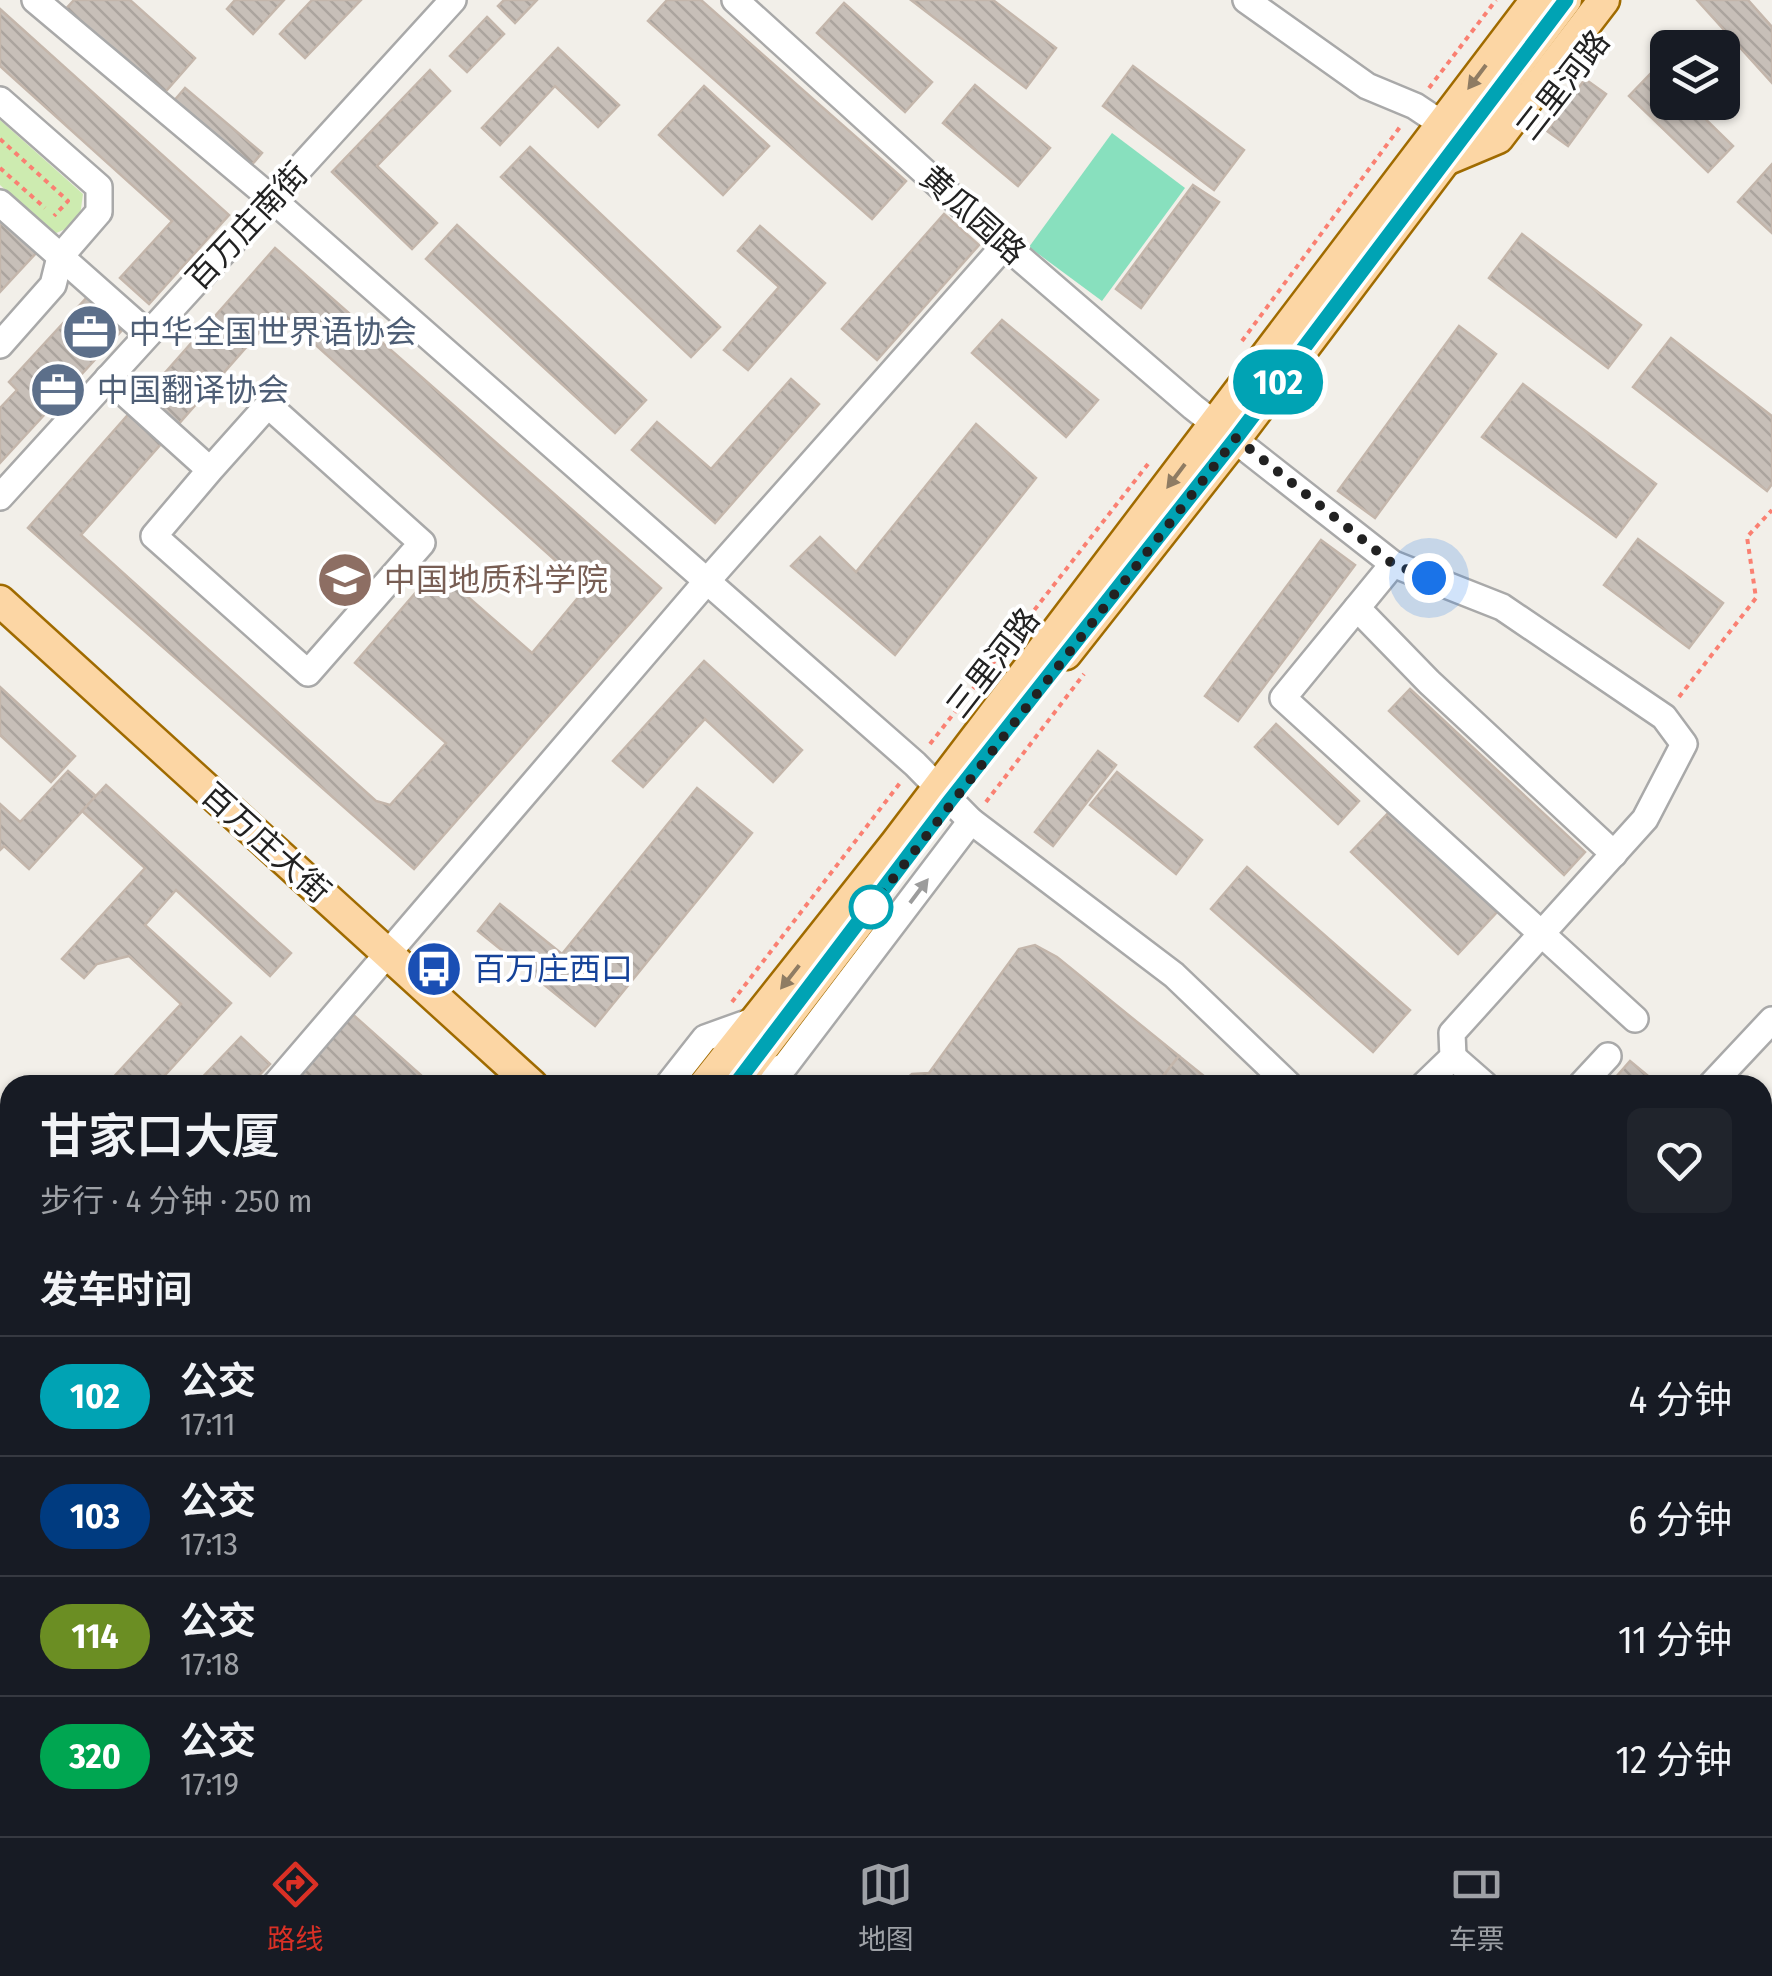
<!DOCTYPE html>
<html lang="zh">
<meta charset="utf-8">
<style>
:root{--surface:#171b24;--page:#20242c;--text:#f1f3f6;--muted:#9ea1a6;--line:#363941;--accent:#d93025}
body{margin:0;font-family:"Fira Sans Condensed","Noto Sans SC",sans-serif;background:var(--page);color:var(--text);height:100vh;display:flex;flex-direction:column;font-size:38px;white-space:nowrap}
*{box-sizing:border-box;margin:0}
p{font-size:32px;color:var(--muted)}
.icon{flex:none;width:55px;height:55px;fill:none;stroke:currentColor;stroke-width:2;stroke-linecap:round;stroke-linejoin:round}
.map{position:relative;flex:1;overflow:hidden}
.sheet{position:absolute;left:0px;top:1075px;width:1772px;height:762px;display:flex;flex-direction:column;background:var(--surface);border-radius:30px 30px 0 0;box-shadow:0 2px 8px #0004}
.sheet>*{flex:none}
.badge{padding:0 20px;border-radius:32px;font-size:35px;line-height:65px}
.controls{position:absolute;left:1650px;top:30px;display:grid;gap:20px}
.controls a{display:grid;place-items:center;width:90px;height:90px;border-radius:15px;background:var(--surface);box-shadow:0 2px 8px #0004;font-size:50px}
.you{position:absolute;width:50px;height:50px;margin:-25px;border:8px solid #fff;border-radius:50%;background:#1a73e8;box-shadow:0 0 0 15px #1a73e833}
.map>.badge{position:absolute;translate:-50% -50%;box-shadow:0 0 0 5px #fff}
h2{padding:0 40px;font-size:38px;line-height:90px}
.round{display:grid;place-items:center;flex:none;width:105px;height:105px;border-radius:15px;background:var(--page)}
.summary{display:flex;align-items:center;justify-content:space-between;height:170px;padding:0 40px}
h1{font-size:48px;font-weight:600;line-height:75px}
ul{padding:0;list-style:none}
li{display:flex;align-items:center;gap:30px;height:120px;padding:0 40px;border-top:2px solid var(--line)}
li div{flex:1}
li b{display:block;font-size:38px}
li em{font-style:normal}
li .badge{min-width:110px;font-weight:700;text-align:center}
.dock{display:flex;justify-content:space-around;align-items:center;height:140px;border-top:2px solid var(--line);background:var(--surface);font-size:28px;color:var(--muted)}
.dock a{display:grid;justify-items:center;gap:5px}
.dock .on{color:var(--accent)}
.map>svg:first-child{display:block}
</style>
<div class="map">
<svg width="1772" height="1836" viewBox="0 0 1772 1836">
<defs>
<pattern id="building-back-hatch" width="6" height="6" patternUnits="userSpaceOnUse" patternTransform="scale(2.5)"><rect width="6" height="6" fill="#c7bfb8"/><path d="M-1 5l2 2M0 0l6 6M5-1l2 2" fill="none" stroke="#aba49e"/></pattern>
</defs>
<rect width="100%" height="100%" fill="#f2efe9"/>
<!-- garden -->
<polygon fill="#cdebb0" points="0,120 83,194 79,223 54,234 0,185"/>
<!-- pitch -->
<polygon fill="#88e0be" points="1112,133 1185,188 1102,301 1029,247"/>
<!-- building -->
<g fill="url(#building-back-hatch)" stroke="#c4b6ab" stroke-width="2.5" fill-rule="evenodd">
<polygon points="74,0 130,0 195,58 160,98 63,12"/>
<polygon points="235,0 284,0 253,34 227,9"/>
<polygon points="312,0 361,0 305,58 280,34"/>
<polygon points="504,0 537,0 515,23 498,6"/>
<polygon points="667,0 701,0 906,181 872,219 648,21"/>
<polygon points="911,0 993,0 1056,48 1026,88"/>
<polygon points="1697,0 1748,0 1772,27 1772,83"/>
<polygon points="844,3 932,82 905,112 817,33"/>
<polygon points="0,9 229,215 149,304 120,278 172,221 0,66"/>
<polygon points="487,17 504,34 467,72 450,56"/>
<polygon points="558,48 619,105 598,127 555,86 500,145 482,128"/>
<polygon points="1133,66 1244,150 1214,190 1103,106"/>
<polygon points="430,70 450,91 377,166 437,223 412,249 332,172"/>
<polygon points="1654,70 1668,83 1668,102 1688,102 1733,146 1708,172 1629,96"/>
<polygon points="1585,79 1606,94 1568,146 1547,131"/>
<polygon points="975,85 1050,148 1018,186 943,123"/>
<polygon points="704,86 769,146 723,195 659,135"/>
<polygon points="185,88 262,153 249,168 172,103"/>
<polygon points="530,147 720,327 691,357 501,177"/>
<polygon points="1772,164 1772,233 1738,202"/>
<polygon points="1193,185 1219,202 1141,308 1116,289"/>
<polygon points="944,214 979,245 877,360 842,329"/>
<polygon points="0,216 38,251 0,292"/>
<polygon points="457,225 646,400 615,433 426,259"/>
<polygon points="760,226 825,283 748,370 724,350 779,287 738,251"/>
<polygon points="1522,234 1641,325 1608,368 1489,278"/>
<path d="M275,248L661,588L414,869L28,528ZM278,311L586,588L532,653L436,569L355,663L446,743L390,805L376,801L81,535Z"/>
<polygon points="89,295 124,328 0,463 0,408 17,390 9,382"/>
<polygon points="1002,320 1098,400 1066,437 972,353"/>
<polygon points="1459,326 1496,354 1375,518 1338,491"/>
<polygon points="1671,338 1772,416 1772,484 1767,491 1633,387"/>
<polygon points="791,379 819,404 715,523 632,450 657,422 711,469"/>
<polygon points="1523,384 1656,484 1616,537 1482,437"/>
<polygon points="976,424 1036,478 895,655 791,566 820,537 856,572"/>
<polygon points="1638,539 1723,603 1689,648 1604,585"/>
<polygon points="1321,540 1355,565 1238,721 1205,696"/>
<polygon points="704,661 802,750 773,782 705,719 643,787 613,761"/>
<polygon points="0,687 75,756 51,782 0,735"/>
<polygon points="1410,689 1585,852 1564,875 1389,711"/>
<polygon points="1276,724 1359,801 1338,824 1255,747"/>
<polygon points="1098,751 1116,765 1053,846 1035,832"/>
<polygon points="68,771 96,796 29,869 4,846 0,850 0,804 20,822"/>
<polygon points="1117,772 1202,840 1176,874 1090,805"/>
<polygon points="106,785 291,953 270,976 176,890 145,925 231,1003 156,1085 108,1083 181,1004 129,956 97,964 84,978 62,959 145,868 82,811"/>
<polygon points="697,788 752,833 595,1026 478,931 500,904 562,954"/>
<polygon points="1390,811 1497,912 1458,954 1351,852"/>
<polygon points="1247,867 1410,1010 1373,1052 1211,909"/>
<polygon points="1035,945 1057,957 1179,1056 1156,1085 899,1085 912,1074 929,1073 1019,949"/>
<polygon points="350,1012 432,1085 286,1085"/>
<polygon points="241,1037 270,1064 250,1085 195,1085"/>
<polygon points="1179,1056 1215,1085 1156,1085"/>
<polygon points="1630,1061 1659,1085 1609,1085"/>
<polygon points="0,1195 10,1204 10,1251 0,1242"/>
<polygon points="10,1272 10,1335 5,1340 0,1335 0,1284"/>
<polygon points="1762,1341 1772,1349 1772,1441 1762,1432"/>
<polygon points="10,1437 10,1569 0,1561 0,1448"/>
<polygon points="1762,1574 1772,1583 1772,1651 1762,1642"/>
<polygon points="317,1828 389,1828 381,1836 310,1836"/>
<polygon points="400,1828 475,1828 485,1836 410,1836"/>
<polygon points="572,1828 710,1828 720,1836 581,1836"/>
<polygon points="1040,1828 1050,1836 947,1836 938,1829"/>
<polygon points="1427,1828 1486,1828 1495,1836 1436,1836"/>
<polygon points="1631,1828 1691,1828 1684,1836 1640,1836"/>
</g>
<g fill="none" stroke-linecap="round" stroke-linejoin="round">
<!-- minor casing -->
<g stroke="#a9a9a9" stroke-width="30">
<g id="minor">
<polyline points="35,0 272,199 915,764 971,821 1174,975 1289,1085"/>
<polyline points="735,0 1005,245 1193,407 1393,564 1502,607 1664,717 1684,744 1645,819 1452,1033 1453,1057 1424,1085"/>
<polyline points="1246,0 1367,86 1415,106 1442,124"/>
<polyline points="0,100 99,187 99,212 60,257 53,285 0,345"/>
<polyline points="0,203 148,334"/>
<polyline points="108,378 210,470 268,405 422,543 308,673 154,536 210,470"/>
<polyline points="0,497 453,0"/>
<polyline points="1393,564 1283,698 1635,1019"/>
<polyline points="1357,608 1429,682 1614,854"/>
<polyline points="1453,1057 1485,1085"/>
<polyline points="275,1085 707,581 1005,245"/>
<polyline points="668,1085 705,1038 755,1020"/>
<polyline points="737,1085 785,1066 971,821"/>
<polyline points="1581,1085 1608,1056"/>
<polyline points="1711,1085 1772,1020"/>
<polyline points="0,1144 10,1153"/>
<polyline points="0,1392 10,1381"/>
<polyline points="1762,1511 1772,1520"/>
<polyline points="0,1657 10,1667"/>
<polyline points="1762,1798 1772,1787"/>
<polyline points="1344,1828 1353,1836"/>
<polyline points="873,1836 881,1828"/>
<polyline points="1203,1836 1211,1828"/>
<polyline points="1731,1836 1738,1828"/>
</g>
</g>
<!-- major casing -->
<g stroke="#a06b00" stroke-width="35">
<g id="major">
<polyline points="1448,159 1498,138 1604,0"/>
<polyline points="0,601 532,1085"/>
<polyline points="1066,654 1236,438 1566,0"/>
<polyline points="704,1085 896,843 1536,0"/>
<polyline points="735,1085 870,908"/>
<polyline points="134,1836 141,1828"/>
<polyline points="166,1836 172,1828"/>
</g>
</g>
<!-- path -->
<g stroke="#fa8072" stroke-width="4" stroke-dasharray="5 5" stroke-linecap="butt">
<polyline points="1429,88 1496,0"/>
<polyline points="0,139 68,201 54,216"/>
<polyline points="0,168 45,208"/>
<polyline points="1242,341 1400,127"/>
<polyline points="1679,697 1756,598 1747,537 1772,510"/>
<polyline points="930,744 1148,464"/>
<polyline points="986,802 1084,674"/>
<polyline points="732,1002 900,783"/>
<polyline points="102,1836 109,1828"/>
</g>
<!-- minor -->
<use href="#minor" stroke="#fff" stroke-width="25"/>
<!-- major -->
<use href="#major" stroke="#fcd6a4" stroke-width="30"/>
</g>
<!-- one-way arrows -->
<defs><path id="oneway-solid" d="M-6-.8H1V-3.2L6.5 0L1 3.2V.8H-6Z" transform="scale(2.5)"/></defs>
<g fill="#8f7c63">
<use href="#oneway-solid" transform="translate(1477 77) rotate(127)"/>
<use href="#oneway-solid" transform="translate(1176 476) rotate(127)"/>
<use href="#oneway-solid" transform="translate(790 977) rotate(128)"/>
</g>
<use fill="#9c9c9c" href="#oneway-solid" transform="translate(919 891) rotate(-53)"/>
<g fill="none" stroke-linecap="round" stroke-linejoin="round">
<!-- line casing -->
<g stroke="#fff" stroke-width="22">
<polyline id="line" points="735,1085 949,802 1236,438 1566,0"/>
</g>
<!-- line -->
<use href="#line" stroke="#00a3b4" stroke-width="15"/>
<!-- walk -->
<polyline stroke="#222" stroke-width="10" stroke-dasharray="0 18" points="871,907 1236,438 1393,564 1429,578"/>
</g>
<!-- icons -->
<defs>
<g id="office-disc" transform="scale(2.875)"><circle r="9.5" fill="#5c6f8a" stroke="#fff"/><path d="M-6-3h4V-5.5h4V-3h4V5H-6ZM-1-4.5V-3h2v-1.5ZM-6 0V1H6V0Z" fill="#fff"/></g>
<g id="university-disc" transform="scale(2.875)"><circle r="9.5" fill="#8d6e63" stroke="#fff"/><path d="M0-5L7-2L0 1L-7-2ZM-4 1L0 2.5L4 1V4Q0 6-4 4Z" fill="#fff"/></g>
<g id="bus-disc" transform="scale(2.875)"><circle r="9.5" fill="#1a4fb4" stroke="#fff"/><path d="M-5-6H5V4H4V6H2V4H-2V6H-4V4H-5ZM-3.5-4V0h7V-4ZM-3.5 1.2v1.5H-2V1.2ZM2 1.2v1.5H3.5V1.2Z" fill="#fff"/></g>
</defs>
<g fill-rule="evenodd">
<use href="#office-disc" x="90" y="332"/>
<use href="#office-disc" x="58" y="390"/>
<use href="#university-disc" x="345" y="580"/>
<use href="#bus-disc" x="434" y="969"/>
</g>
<!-- markers -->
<circle fill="#fff" stroke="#00a3b4" stroke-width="5" cx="871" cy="907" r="20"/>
<g text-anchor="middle" stroke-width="8" stroke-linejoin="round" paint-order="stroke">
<!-- street labels -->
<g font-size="32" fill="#222" stroke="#fff">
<text transform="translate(1563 85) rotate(-52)" y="11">三里河路</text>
<text transform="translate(973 215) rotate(42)" y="11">黄瓜园路</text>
<text transform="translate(247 226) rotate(-47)" y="11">百万庄南街</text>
<text transform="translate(993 663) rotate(-52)" y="11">三里河路</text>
<text transform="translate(266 843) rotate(42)" y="11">百万庄大街</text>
</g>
<!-- service labels -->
<g font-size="32" fill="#4e5e75" stroke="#fff" text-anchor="start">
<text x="129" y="343">中华全国世界语协会</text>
<text x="97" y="401">中国翻译协会</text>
</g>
<!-- education labels -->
<g font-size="32" fill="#785e54" stroke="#fff" text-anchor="start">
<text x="384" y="591">中国地质科学院</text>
</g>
<!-- transit labels -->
<g font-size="32" fill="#164399" stroke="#fff" text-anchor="start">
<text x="473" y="980">百万庄西口</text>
</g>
</g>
</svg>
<div class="controls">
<a><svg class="icon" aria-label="layers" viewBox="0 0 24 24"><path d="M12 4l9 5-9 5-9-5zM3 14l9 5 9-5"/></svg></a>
</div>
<div class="you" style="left:1429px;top:578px"></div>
<b class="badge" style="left:1278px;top:382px;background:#00a3b4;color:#fff">102</b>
<section class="sheet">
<div class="summary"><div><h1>甘家口大厦</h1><p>步行 · 4 分钟 · 250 m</p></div><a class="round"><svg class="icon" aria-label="heart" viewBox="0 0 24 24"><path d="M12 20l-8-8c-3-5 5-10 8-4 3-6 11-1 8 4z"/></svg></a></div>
<h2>发车时间</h2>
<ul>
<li><span class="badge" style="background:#00a3b4;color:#fff">102</span><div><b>公交</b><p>17:11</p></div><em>4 分钟</em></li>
<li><span class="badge" style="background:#003b80;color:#fff">103</span><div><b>公交</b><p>17:13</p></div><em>6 分钟</em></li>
<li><span class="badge" style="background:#6b8e23;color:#fff">114</span><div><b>公交</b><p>17:18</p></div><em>11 分钟</em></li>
<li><span class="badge" style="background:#00a651;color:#fff">320</span><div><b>公交</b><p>17:19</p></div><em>12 分钟</em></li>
</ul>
</section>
</div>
<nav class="dock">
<a class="on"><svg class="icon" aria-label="directions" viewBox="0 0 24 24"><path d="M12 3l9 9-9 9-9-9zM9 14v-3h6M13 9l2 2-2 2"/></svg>路线</a>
<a><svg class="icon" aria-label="map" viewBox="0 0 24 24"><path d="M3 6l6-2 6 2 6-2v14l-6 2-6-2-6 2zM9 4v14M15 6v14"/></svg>地图</a>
<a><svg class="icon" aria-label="tickets" viewBox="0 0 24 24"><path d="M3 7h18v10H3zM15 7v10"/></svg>车票</a>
</nav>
